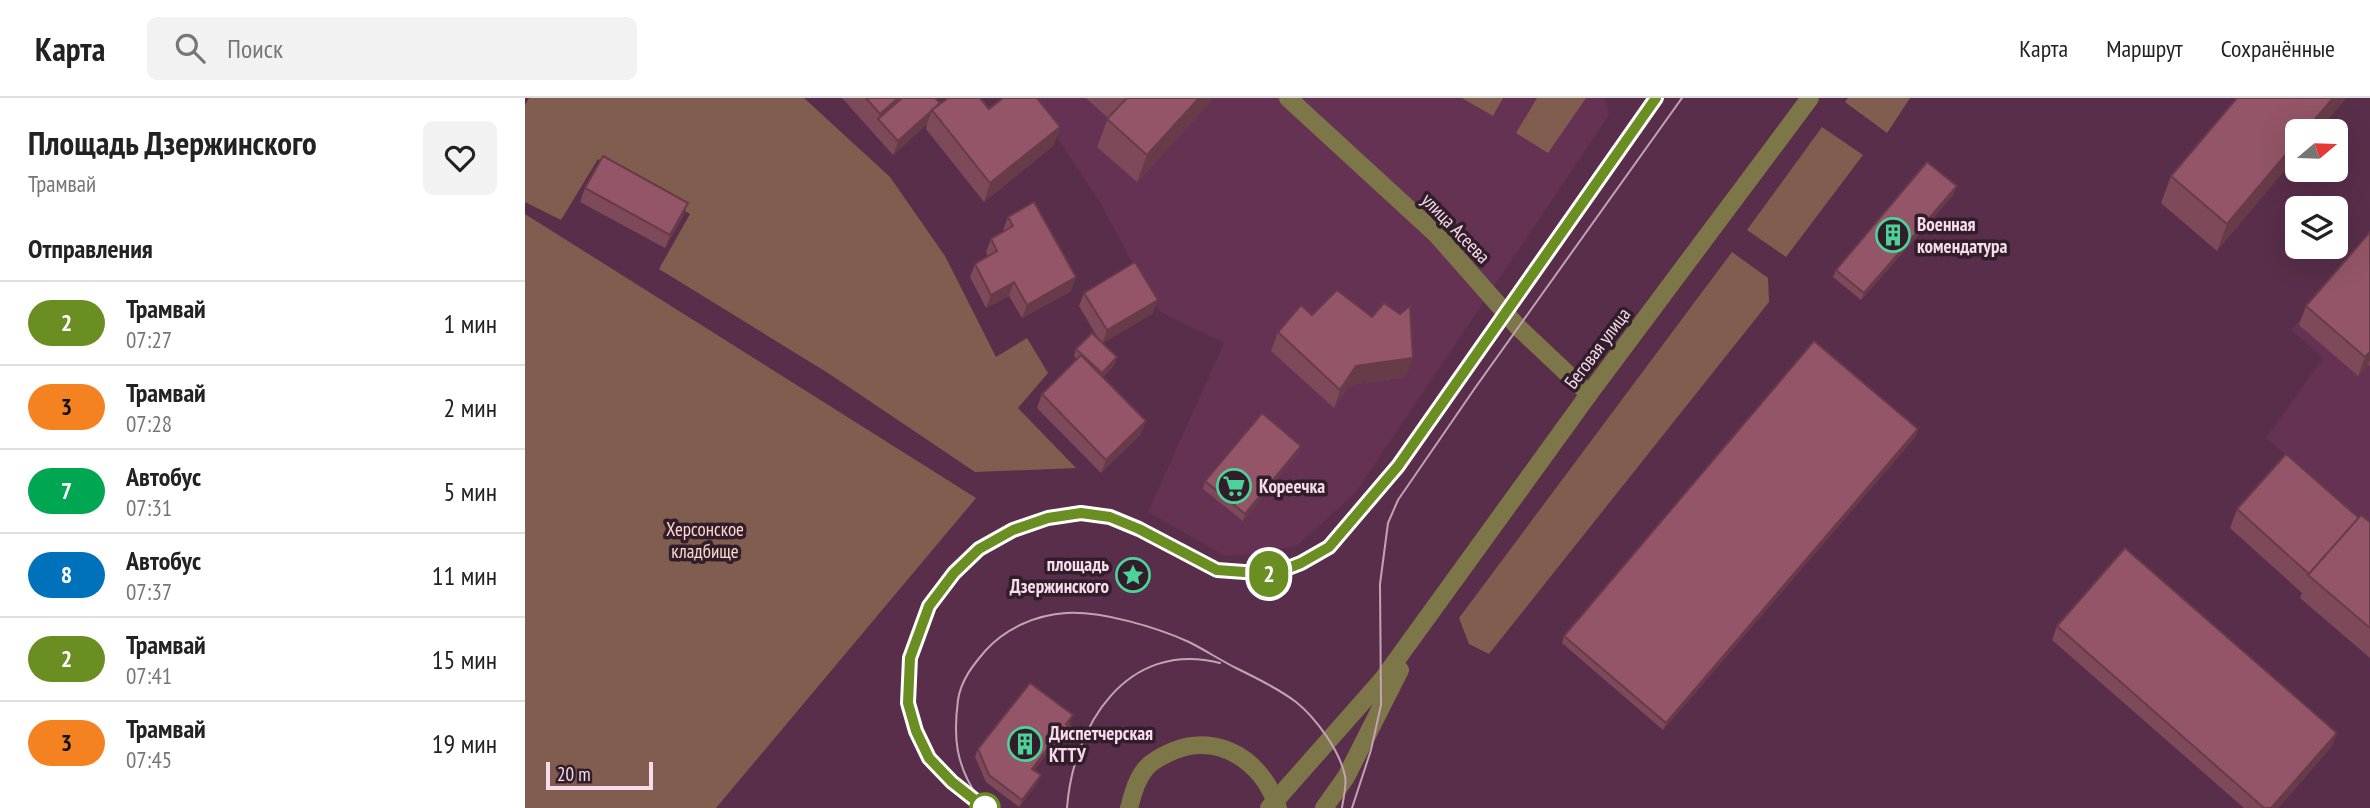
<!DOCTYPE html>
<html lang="ru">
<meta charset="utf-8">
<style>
:root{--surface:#fff;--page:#f2f2f2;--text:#222;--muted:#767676;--line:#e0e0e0}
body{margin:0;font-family:"PT Sans Narrow",sans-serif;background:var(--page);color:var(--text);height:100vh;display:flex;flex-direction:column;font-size:26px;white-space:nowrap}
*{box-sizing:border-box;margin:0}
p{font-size:23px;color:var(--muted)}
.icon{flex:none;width:38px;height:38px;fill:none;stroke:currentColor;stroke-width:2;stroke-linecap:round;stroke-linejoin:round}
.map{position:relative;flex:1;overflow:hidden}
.side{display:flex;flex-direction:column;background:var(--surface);width:525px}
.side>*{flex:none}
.badge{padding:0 14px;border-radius:23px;font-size:24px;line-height:46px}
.needle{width:46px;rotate:71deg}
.fabs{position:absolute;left:1760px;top:21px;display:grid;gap:14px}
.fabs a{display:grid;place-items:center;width:63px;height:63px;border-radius:10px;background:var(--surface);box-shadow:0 7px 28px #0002;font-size:35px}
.scale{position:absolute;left:21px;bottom:18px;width:107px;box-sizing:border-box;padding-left:7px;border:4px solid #f8dcec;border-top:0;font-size:19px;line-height:24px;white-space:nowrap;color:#f8dcec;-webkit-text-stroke:5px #321e2b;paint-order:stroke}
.map>.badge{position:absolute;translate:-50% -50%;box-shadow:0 0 0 4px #fff}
h2{padding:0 28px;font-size:26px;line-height:63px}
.round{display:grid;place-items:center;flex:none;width:74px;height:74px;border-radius:10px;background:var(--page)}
.summary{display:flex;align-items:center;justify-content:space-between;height:119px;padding:0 28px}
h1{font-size:33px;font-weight:800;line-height:52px}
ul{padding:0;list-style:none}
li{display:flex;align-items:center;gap:21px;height:84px;padding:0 28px;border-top:2px solid var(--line)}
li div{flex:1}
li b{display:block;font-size:26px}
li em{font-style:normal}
li .badge{min-width:77px;font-weight:700;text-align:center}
header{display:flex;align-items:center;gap:42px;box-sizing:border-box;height:98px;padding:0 35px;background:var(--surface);border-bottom:2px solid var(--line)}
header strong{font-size:33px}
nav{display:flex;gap:38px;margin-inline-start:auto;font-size:24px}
.search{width:490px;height:63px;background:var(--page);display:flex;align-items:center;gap:18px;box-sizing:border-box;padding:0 24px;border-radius:10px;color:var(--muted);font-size:26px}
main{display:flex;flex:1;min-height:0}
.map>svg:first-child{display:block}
</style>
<header>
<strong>Карта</strong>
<div class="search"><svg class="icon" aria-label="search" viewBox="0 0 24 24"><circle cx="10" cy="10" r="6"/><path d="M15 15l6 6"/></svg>Поиск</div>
<nav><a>Карта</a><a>Маршрут</a><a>Сохранённые</a></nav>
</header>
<main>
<section class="side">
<div class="summary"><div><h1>Площадь Дзержинского</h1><p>Трамвай</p></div><a class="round"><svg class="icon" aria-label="heart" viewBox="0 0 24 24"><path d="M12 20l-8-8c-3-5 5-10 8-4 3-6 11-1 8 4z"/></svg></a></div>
<h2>Отправления</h2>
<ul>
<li><span class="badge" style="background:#6b8e23;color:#fff">2</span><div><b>Трамвай</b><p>07:27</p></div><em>1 мин</em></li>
<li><span class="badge" style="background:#f58220;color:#111">3</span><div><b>Трамвай</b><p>07:28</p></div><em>2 мин</em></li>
<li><span class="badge" style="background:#00a651;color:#fff">7</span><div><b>Автобус</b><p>07:31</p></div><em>5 мин</em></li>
<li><span class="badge" style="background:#0072bc;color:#fff">8</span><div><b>Автобус</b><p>07:37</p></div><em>11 мин</em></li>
<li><span class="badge" style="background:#6b8e23;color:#fff">2</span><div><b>Трамвай</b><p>07:41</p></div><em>15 мин</em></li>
<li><span class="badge" style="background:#f58220;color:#111">3</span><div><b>Трамвай</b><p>07:45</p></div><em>19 мин</em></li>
</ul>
</section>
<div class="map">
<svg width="1845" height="710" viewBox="0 0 1845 710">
<rect width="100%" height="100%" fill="#592e4a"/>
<!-- built -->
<g fill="#653254">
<polygon points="506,0 1080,0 1084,17 831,394 773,447 735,456 700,458 623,414 699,245 634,213 574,103"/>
<polygon points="1845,139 1845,428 1741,340 1798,260 1766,232"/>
</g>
<!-- green -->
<g fill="#815d4f">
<polygon points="4,0 279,0 365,79 420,158 471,259 502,240 523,275 493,310 551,370 450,374 303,275 134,171 165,116 73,61 36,122 0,104 0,7"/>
<polygon points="937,0 978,0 968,18"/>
<polygon points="1012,0 1061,0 1023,55 991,35"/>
<polygon points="1323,0 1385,0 1362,35 1320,4"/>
<polygon points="1297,29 1338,57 1261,159 1222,132"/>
<polygon points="0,116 451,400 191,710 0,710"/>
<polygon points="1207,154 1243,180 1244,204 964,556 944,546 934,520"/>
</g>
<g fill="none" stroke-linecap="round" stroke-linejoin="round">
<!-- minor -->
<g stroke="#7d7648" stroke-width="18">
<polyline points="763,0 911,136 993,229 1064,296"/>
<path d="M604,710C608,696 611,682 621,670C627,663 639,657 648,653C695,634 738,664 753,710"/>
<polyline points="744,710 857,582 1064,296 1285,0"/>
<polyline points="799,710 821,679 875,572"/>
</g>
<!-- tram -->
<g stroke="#c3a2b6" stroke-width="2">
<path d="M452,698C431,666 428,640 433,602C436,582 448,567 461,552C481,530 511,517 541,515C577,513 631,529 664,544C680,552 695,562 711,570C731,580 753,590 771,604C791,620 815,653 820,678C822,688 818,701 817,710"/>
<polyline points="460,710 427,684 404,660 391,633 383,605 385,560 404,508 429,475 454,451 488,432 523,420 556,415 585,419 614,431 692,472 748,476 776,465 804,449 873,368 1131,0"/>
<path d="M542,710C548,629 601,541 695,565"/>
<polyline points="827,710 846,652 856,607 855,486 863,425 873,402 950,290 1157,0"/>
</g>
</g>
<!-- wall -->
<g fill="#7e4959">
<polygon points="317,0 410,0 415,5 457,2 464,11 535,29 528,48 459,104 401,31 402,26 368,57"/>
<polygon points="561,0 687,0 686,3 612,84 572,49 583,20"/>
<polygon points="1712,0 1821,0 1793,33 1773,33 1692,153 1636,105 1646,78"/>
<polygon points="60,90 158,118 140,150 55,104"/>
<polygon points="1429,96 1336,202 1308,179 1311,172"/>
<polygon points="483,119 546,193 497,220 484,198 461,210 445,179 450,166 463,158 461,154 466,141 479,134 478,132"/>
<polygon points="1845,134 1845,268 1843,267 1833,278 1774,227 1781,208"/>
<polygon points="559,195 628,215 578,245 590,266 578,279 616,336 576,375 512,310 517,296 552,261 549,258 551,251 574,242 554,208"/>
<polygon points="787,217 881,279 824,287 809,310 746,253 753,234"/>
<polygon points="1391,338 1138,632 1037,545 1039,538"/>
<polygon points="776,348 773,355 718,423 678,391 680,383"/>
<polygon points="1712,411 1834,420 1845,424 1845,560 1775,500 1777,495 1705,430"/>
<polygon points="1532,528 1807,648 1753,710 1719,710 1527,542"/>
<polygon points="546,624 543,628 546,639 532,659 524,653 509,672 516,677 513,684 494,709 461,684 450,659 453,651"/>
</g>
<!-- shaded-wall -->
<g fill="#673c48">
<polygon points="373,0 387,0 353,21 355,16"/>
<polygon points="674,0 687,0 686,3 612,84 622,57"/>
<polygon points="1808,0 1821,0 1793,33 1780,33"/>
<polygon points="407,12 402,26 368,57 373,43"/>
<polygon points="535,29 528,48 459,104 465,85"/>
<polygon points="1773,42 1773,57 1692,153 1702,126"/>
<polygon points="1432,88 1429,96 1336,202 1339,195"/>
<polygon points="163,105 158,118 140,150 145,137"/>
<polygon points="551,179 546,193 497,220 502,207"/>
<polygon points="489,184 484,198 461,210 466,197"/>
<polygon points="633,202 628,215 577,246 582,232"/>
<polygon points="1845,254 1845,262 1843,267 1833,278 1840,259"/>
<polygon points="592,259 590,266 574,282 577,275"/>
<polygon points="888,260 881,279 824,287 809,310 815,292 831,268"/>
<polygon points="621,323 616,336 576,375 581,362"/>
<polygon points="1393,331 1391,338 1138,632 1141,625"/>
<polygon points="776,348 773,355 718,423 720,416"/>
<polygon points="549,631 546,639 532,659 534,652"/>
<polygon points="1812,635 1807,648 1753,710 1746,710"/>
<polygon points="526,646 524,653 505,678 507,671"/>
<polygon points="516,677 513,684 494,709 497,702"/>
</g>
<!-- building -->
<g fill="#935567" stroke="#673c48" stroke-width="2">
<polygon points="341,0 373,0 355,16"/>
<polygon points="377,0 410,0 415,5 373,43 353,21"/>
<polygon points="423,0 455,0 464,11 478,0 512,0 535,29 465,85 407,12"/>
<polygon points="601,0 674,0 622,57 582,21 601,1"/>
<polygon points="1712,0 1808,0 1780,33 1773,33 1773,42 1702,126 1646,78"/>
<polygon points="78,58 163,105 145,137 60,90"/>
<polygon points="1402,64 1432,88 1339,195 1311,172"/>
<polygon points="509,104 551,179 502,207 489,184 466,197 450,166 472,153 466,141 488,128 483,119"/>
<polygon points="1845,134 1845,254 1840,259 1781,208"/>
<polygon points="610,164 633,202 582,232 559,195"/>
<polygon points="812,192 847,219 859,205 875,216 885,208 888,260 831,268 815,292 753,234 776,207 787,217"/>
<polygon points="567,235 592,259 577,275 551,251"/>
<polygon points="1289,243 1393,331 1141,625 1039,538"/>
<polygon points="556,257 621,323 581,362 517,296"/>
<polygon points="737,315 776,348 720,416 680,383"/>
<polygon points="1761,356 1834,420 1784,476 1712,411"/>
<polygon points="1836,417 1845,424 1845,530 1783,477"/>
<polygon points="1600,450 1812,635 1746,710 1739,710 1532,528"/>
<polygon points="505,585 548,617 541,626 549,631 534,652 526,646 507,671 516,677 497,702 464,677 453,651"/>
</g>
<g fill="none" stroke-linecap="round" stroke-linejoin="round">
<!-- line casing -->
<g stroke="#fff" stroke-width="16">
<polyline id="line" points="460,710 427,684 404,660 391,633 383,605 385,560 404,508 429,475 454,451 488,432 523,420 556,415 585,419 614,431 692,472 748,476 776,465 804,449 873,368 1131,0"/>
</g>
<!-- line -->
<use href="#line" stroke="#6b8e23" stroke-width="10"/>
</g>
<!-- icons -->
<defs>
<g id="building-ring" transform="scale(1.75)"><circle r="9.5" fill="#321e2b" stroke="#4dd39a" stroke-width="1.5"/><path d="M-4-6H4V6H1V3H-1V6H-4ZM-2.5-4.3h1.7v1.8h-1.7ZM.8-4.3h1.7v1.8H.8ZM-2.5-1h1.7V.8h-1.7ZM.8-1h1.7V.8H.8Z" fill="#4dd39a"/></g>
<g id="supermarket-ring" transform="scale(1.75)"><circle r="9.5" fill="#321e2b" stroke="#4dd39a" stroke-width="1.5"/><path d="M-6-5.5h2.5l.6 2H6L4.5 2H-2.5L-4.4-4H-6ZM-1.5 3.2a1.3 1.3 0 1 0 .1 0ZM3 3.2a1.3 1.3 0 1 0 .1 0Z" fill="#4dd39a"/></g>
<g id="sight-ring" transform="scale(1.75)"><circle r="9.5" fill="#321e2b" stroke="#4dd39a" stroke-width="1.5"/><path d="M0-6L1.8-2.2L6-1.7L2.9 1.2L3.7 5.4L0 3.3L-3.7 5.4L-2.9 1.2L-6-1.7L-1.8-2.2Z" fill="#4dd39a"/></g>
</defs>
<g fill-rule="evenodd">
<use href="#building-ring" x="1368" y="137"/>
<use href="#supermarket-ring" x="709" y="388"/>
<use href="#sight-ring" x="608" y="477"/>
<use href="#building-ring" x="500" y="646"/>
</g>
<!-- markers -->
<circle fill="#fff" stroke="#6b8e23" stroke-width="3.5" cx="460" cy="710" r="14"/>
<g text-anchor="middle" stroke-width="7" stroke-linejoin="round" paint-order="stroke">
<!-- poi labels -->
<g font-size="19" font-weight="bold" fill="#f8dcec" stroke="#321e2b" text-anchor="start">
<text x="1392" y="133">Военная<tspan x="1392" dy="22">комендатура</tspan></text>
<text x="734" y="395">Кореечка</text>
<text x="584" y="473" text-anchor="end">площадь<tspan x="584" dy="22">Дзержинского</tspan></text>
<text x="524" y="642">Диспетчерская<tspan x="524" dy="22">КТТУ</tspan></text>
</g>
<!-- street labels -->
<g font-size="19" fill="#f8dcec" stroke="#321e2b">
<text transform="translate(931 130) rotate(46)" y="7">улица Асеева</text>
<text transform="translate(1072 250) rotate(-53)" y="7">Беговая улица</text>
</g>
<!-- park labels -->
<g font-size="19" fill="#fed9cb" stroke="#321e2b">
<text x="180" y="438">Херсонское<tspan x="180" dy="22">кладбище</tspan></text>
</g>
</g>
</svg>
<div class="fabs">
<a><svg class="needle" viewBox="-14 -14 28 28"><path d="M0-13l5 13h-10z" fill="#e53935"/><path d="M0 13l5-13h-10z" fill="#767676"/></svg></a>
<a><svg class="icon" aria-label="layers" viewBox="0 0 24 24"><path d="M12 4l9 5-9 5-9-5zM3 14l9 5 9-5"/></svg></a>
</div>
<div class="scale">20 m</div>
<b class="badge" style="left:744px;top:476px;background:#6b8e23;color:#fff">2</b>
</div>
</main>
